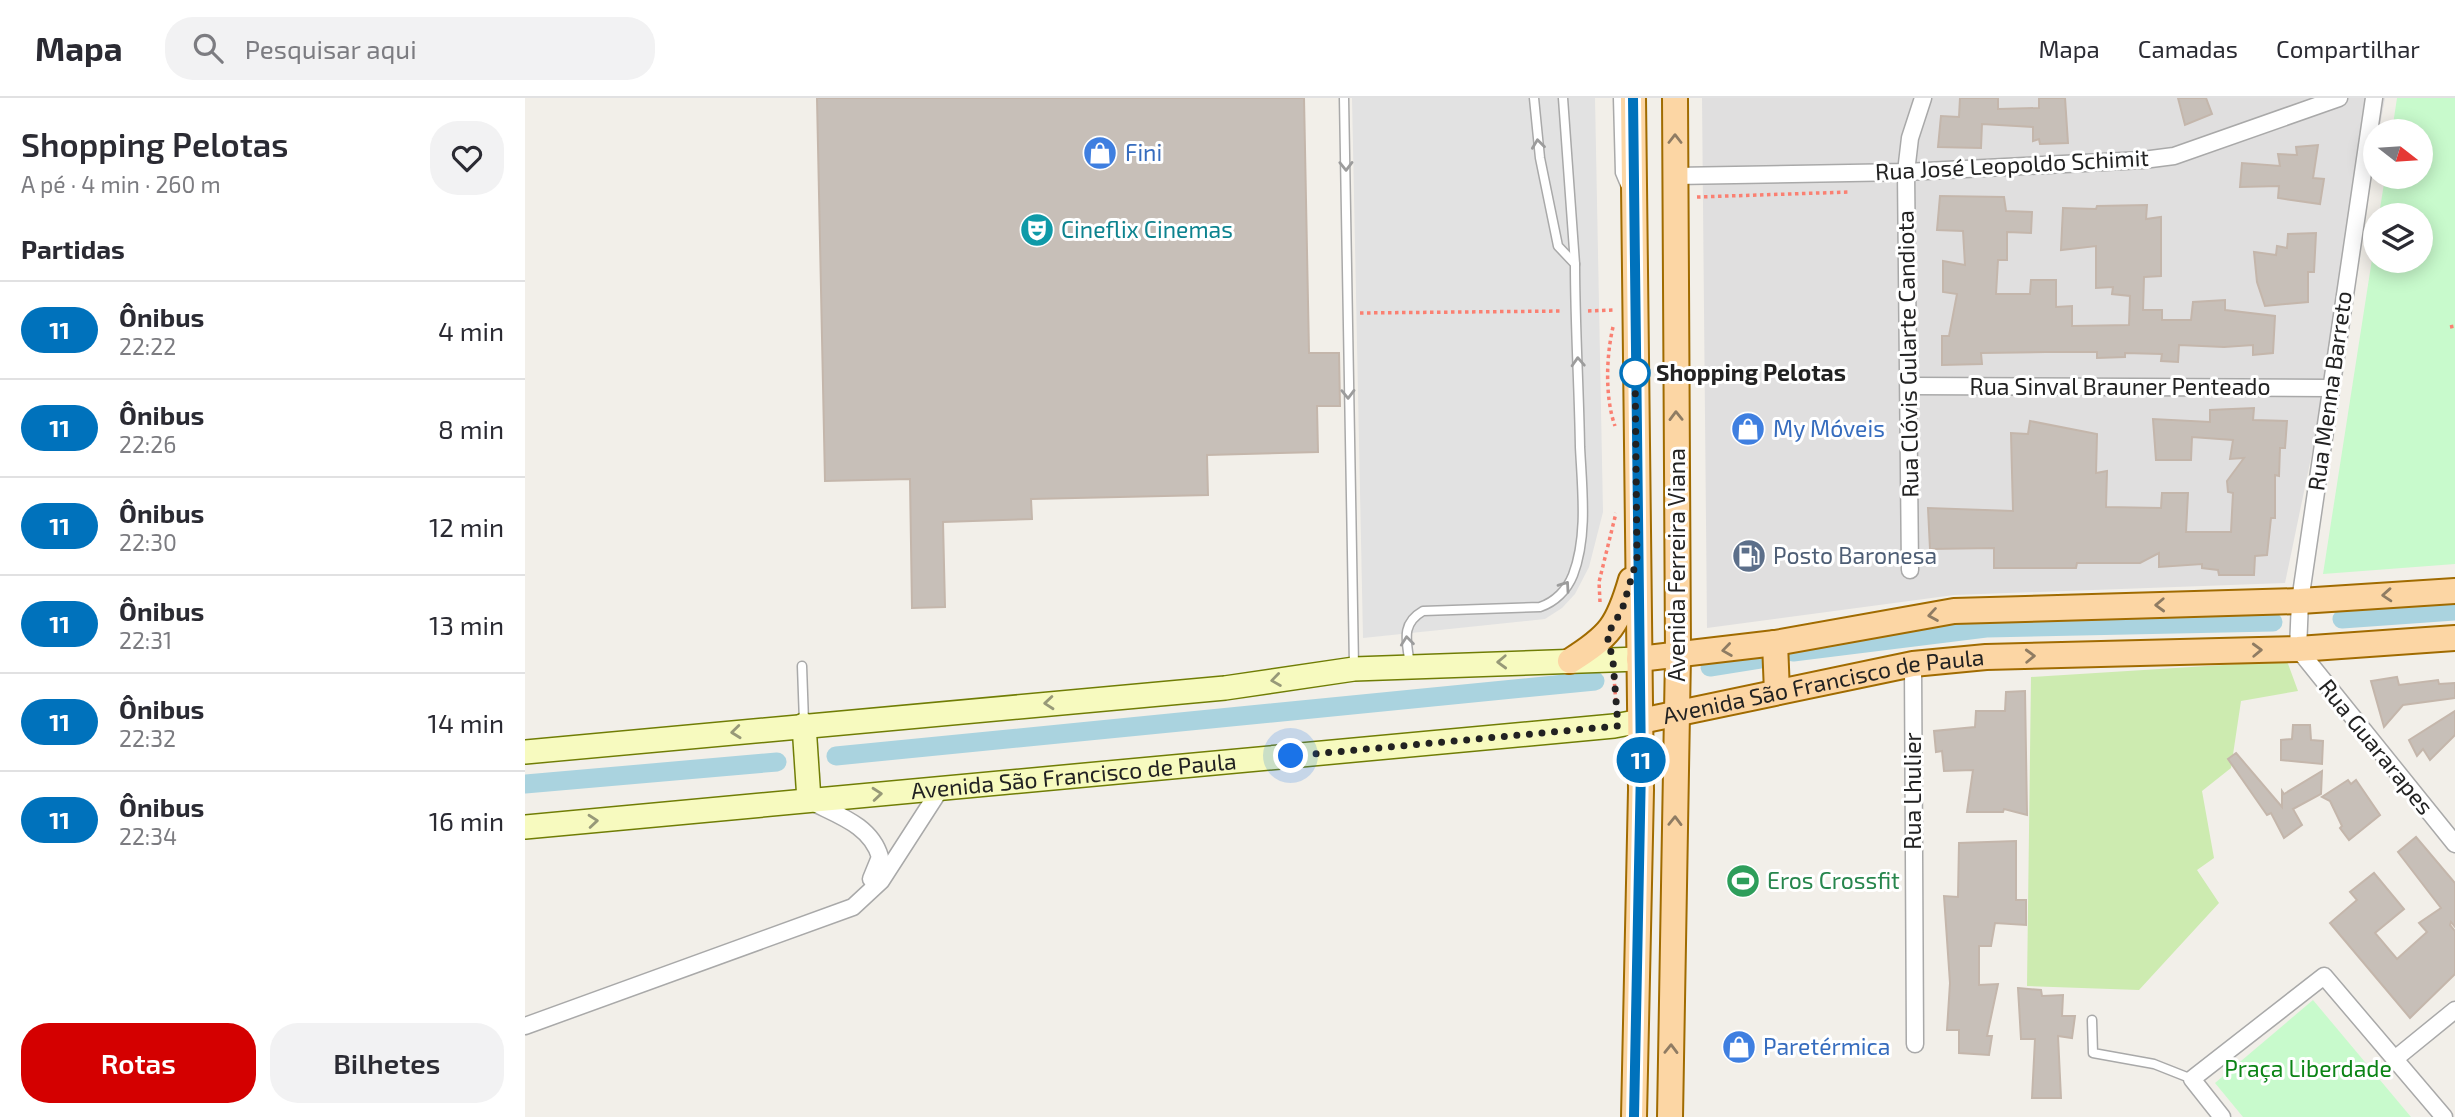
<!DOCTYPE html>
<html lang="pt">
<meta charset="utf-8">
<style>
:root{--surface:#fff;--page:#f2f2f3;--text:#2b2b33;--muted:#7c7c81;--line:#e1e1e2;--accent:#d40000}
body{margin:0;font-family:"Exo 2",sans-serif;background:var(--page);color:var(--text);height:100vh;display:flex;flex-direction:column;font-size:26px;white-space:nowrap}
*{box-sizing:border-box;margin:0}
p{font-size:23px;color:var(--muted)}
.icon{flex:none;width:38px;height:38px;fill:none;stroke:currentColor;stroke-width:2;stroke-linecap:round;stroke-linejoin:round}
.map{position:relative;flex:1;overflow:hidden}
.side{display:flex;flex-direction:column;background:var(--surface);width:525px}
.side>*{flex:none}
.badge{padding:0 14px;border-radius:23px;font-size:24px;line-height:46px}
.needle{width:46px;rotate:107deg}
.fabs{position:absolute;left:1838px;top:21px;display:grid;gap:14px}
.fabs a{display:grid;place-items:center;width:70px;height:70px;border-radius:50%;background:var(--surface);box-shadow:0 4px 18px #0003;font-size:35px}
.you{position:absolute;width:35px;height:35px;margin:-18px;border:5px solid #fff;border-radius:50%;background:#1a73e8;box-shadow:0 0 0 10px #1a73e833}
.map>.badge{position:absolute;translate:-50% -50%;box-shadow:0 0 0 4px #fff}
h2{padding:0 21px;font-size:26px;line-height:63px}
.round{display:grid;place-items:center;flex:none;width:74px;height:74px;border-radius:28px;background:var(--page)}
.head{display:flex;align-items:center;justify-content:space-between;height:119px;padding:0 21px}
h1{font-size:33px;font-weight:600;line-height:52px}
.primary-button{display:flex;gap:14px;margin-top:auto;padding:14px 21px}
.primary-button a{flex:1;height:80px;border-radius:28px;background:var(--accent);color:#fff;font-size:28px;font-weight:600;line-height:80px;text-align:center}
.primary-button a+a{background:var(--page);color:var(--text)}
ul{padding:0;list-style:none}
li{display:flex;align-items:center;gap:21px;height:98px;padding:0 21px;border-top:2px solid var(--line)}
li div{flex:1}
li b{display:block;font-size:26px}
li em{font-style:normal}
li .badge{min-width:77px;font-weight:700;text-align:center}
header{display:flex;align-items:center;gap:42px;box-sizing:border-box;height:98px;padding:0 35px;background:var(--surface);border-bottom:2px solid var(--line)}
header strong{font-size:33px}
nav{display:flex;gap:38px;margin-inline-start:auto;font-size:24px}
.search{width:490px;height:63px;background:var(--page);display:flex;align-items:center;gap:18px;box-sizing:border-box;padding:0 24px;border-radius:28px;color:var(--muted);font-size:26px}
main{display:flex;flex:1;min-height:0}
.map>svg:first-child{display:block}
</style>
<header>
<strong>Mapa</strong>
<div class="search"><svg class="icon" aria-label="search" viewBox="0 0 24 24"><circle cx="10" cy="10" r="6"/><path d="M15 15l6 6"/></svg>Pesquisar aqui</div>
<nav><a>Mapa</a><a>Camadas</a><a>Compartilhar</a></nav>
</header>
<main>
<section class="side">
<div class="head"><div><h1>Shopping Pelotas</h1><p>A pé · 4 min · 260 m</p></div><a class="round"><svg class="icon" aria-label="heart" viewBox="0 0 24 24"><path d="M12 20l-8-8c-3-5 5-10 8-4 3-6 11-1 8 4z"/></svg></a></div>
<h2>Partidas</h2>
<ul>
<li><span class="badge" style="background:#0072bc;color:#fff">11</span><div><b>Ônibus</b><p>22:22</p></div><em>4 min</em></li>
<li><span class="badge" style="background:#0072bc;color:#fff">11</span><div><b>Ônibus</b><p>22:26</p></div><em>8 min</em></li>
<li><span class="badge" style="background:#0072bc;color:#fff">11</span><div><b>Ônibus</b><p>22:30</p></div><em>12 min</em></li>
<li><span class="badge" style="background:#0072bc;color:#fff">11</span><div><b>Ônibus</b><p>22:31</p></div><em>13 min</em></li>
<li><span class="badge" style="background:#0072bc;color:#fff">11</span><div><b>Ônibus</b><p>22:32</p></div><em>14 min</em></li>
<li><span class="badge" style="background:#0072bc;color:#fff">11</span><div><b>Ônibus</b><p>22:34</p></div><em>16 min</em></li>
</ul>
<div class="primary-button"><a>Rotas</a><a>Bilhetes</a></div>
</section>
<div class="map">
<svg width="1930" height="1019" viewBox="0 0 1930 1019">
<rect width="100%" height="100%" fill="#f2efe9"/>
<!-- residential -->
<polygon fill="#e0dfdf" points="1177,0 1860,0 1854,33 1850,33 1850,52 1760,485 1429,497 1182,530"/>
<!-- grass -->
<polygon fill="#cdebb0" points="1762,563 1773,593 1716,603 1706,670 1677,693 1689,760 1672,772 1694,805 1614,892 1502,888 1506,579"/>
<!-- park -->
<g fill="#c8facc">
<polygon points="1872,0 1930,0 1930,466 1798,476 1850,142 1850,163 1895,163 1895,117 1854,117 1860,79 1895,79 1895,33 1867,33"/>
<polygon points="1788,902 1886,1019 1718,1019 1690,985"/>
</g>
<!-- parking -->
<polygon fill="#e2e2e2" points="827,0 1070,0 1078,414 1064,469 1050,496 1037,510 1020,521 838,540"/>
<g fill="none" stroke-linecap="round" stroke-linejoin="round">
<!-- canal -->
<g stroke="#aad3df" stroke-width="19">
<polyline points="1817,521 1930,513"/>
<polyline points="1268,554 1461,530 1748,524"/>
<polyline points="1185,569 1235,561"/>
<polyline points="311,658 1070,583"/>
<polyline points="0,686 252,664"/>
</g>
</g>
<!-- building -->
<g fill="#c7bfb8" stroke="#c4b6ab" stroke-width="2">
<polygon points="292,0 779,0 784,255 814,255 815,308 792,308 793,354 682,357 683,397 506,401 507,421 418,424 420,509 387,510 385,381 300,383"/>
<polygon points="1435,0 1473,0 1473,11 1514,10 1514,0 1540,0 1543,45 1515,46 1514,41 1508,43 1508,29 1457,26 1456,50 1413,49 1416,18 1434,19"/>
<polygon points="1653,0 1681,0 1687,16 1660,27"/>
<polygon points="1793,47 1788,80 1799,81 1795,106 1753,100 1754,88 1715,89 1717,65 1755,68 1753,56 1772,57 1771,49"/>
<polygon points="1415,98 1479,99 1481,113 1507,114 1506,135 1482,134 1482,162 1473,162 1471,196 1505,196 1506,182 1531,182 1531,209 1547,208 1547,228 1604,227 1605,198 1587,196 1588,189 1571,190 1571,148 1536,152 1538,110 1571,111 1572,108 1622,107 1621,121 1636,119 1636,178 1619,179 1618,212 1637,212 1637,222 1666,222 1668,204 1700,202 1700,212 1750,218 1748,255 1728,257 1728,247 1699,249 1654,247 1653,264 1636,263 1637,256 1600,255 1600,259 1572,260 1572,254 1521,254 1456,255 1457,266 1417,267 1417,238 1424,238 1432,196 1418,194 1418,163 1440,167 1438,133 1412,132"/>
<polygon points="1791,135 1789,174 1783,174 1783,204 1740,208 1732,184 1729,154 1751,157 1752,148 1762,150 1763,136"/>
<polygon points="1729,310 1728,322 1762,323 1760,350 1755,350 1754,378 1750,377 1750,420 1746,420 1742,457 1730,458 1729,477 1694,477 1693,472 1677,470 1677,466 1634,469 1634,455 1615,465 1552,465 1551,470 1469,470 1469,450 1405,451 1403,410 1488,413 1486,335 1503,336 1505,323 1572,336 1571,375 1582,373 1581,409 1636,410 1637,395 1663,395 1661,434 1706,434 1708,395 1703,394 1702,383 1719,360 1705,361 1708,342 1667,339 1666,362 1631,362 1628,321 1685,324 1685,312"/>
<polygon points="1872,579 1874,587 1913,582 1914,586 1930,585 1930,600 1878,607 1859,629 1846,583"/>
<polygon points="1500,593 1502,717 1479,711 1478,714 1442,714 1448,672 1419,673 1417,653 1411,654 1409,633 1450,629 1451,613 1480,613 1481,594"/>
<polygon points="1930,613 1930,637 1905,662 1898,651 1892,658 1884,642"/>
<polygon points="1768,627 1785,627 1786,642 1798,643 1797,666 1756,662 1756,642 1767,641"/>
<polygon points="1711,655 1757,709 1757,693 1759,696 1797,673 1796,696 1768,711 1777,727 1759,740 1746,715 1742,717 1703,661"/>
<polygon points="1823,682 1826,686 1831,682 1855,717 1824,742 1815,730 1817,728 1805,703 1797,699"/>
<polygon points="1891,739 1930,785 1930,829 1926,824 1925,827 1930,833 1930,876 1885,920 1805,825 1832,802 1825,794 1849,775 1879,811 1850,835 1872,861 1902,834 1894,825 1916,810 1873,754"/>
<polygon points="1491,743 1491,802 1501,802 1501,827 1470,825 1466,848 1454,848 1454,887 1473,886 1462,938 1467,938 1464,957 1434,955 1434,932 1422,932 1425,885 1419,798 1433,799 1434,745"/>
<polygon points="1493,890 1516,892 1517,898 1538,897 1537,918 1550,918 1547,940 1533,938 1536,1000 1507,1000 1510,941 1496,941"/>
</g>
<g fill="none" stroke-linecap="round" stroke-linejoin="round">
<!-- lane casing -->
<g stroke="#a9a9a9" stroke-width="11">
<g id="lane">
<polyline points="819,0 829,568"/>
<polyline points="1038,0 1050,166"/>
<polyline points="1093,0 1095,75 1100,87"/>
<path d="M885,567C882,544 875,526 898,513L1015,509C1030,504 1042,492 1048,477C1063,438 1057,390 1055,349C1054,288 1050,227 1050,166L1033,148L1015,60L1009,0"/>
<polyline points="277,568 279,624"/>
<polyline points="1567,922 1568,955 1629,966 1667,981"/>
</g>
</g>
<!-- street casing -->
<g stroke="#a9a9a9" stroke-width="19">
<g id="street">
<polyline points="1849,0 1775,503 1773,551 1930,746"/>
<polyline points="1150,78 1381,74 1618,62 1649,58 1814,0"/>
<polyline points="1385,288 1805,290"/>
<polyline points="1385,472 1381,74 1385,40 1398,0"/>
<polyline points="1388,566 1390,946"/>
<path d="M285,703C312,717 346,727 355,759L346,781"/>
<polyline points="0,928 328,809 356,783 416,690"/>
<polyline points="1871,960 1930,912"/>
<polyline points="1697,1019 1667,981 1799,878 1919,1019"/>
</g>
</g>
<!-- secondary casing -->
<g stroke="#707d05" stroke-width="26">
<g id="secondary">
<polyline points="279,627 284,702"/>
<polyline points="0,654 700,590 829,571 1114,561"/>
<path id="s1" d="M0,729L1089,628L1116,623"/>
</g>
</g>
<!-- primary casing -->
<g stroke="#a06b00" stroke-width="28">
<g id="primary">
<polyline points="1108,0 1116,692 1109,1019"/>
<polyline points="1250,545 1252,594"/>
<polyline points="1114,561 1250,545 1429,513 1775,503 1930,493"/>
<path d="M1045,563C1085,538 1093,527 1106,482"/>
<path id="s2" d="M1116,623L1388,566L1461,559L1773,551L1930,540"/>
<polyline points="1145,1019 1153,557 1150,0"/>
</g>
</g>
<!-- path -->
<g stroke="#fa8072" stroke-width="3.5" stroke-dasharray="3.5 3.5" stroke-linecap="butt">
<polyline points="1172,99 1325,94"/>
<polyline points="1063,213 1090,212"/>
<polyline points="835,215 1038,213"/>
<path d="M1088,229C1081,259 1080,300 1090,328"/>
<polyline points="1925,229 1930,228"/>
<polyline points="1075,504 1074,484 1091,415"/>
<polyline points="1089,579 1091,607"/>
</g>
<!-- lane -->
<use href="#lane" stroke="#fff" stroke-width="8"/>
<!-- street -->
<use href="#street" stroke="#fff" stroke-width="16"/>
<!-- secondary -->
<use href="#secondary" stroke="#f7fabf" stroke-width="23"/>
<!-- primary -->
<use href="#primary" stroke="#fcd6a4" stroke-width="24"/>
</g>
<!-- one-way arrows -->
<defs><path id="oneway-chevron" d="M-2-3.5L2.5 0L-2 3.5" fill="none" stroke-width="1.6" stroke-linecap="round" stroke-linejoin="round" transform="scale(1.75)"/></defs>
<g stroke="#8f7c63">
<use href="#oneway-chevron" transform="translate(1150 41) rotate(-90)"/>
<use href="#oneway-chevron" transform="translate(1151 318) rotate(-91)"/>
<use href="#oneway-chevron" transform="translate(1862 497) rotate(176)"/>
<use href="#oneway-chevron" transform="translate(1635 507) rotate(178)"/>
<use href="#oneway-chevron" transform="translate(1408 517) rotate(171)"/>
<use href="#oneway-chevron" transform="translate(1202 552) rotate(172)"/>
<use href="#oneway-chevron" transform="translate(1732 552) rotate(-2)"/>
<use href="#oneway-chevron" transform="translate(1505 558) rotate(-2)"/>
<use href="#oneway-chevron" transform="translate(1150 723) rotate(-89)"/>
<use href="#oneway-chevron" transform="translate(1146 951) rotate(-89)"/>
</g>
<g stroke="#9c9c9c">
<use href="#oneway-chevron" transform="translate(1013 46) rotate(-97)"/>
<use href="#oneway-chevron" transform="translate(821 68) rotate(89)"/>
<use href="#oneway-chevron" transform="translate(1053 264) rotate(-93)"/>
<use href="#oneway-chevron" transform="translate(823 296) rotate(89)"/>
<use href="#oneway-chevron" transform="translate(1040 488) rotate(-55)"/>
<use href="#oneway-chevron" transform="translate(882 543) rotate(-96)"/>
</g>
<g stroke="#979978">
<use href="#oneway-chevron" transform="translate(977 564) rotate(178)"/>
<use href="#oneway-chevron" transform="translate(751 582) rotate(172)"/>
<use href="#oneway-chevron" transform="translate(524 605) rotate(175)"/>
<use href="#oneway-chevron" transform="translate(211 634) rotate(174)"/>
<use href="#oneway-chevron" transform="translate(352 696) rotate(-5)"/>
<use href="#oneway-chevron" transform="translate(68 723) rotate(-5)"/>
</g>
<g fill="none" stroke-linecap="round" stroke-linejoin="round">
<!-- line casing -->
<g stroke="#fff" stroke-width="16">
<polyline id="line" points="1108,0 1116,669 1109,1019"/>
</g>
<!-- line -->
<use href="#line" stroke="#0072bc" stroke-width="10"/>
<!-- walk -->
<polyline stroke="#222" stroke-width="7" stroke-dasharray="0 12.6" points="766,658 1093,628 1088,563 1082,537 1097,512 1112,461 1110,267 1110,275"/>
</g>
<!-- icons -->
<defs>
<g id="shop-disc" transform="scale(1.75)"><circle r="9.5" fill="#3f7fe0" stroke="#fff"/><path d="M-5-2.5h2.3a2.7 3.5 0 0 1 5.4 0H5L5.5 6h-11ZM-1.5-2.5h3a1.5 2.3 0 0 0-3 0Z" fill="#fff"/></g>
<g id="theatre-disc" transform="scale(1.75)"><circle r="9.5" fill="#0f9aa8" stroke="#fff"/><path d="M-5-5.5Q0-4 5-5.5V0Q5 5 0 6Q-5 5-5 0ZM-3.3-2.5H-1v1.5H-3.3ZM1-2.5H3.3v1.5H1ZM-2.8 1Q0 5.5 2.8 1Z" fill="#fff"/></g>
<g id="fuel-disc" transform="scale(1.75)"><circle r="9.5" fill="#5c6f8a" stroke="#fff"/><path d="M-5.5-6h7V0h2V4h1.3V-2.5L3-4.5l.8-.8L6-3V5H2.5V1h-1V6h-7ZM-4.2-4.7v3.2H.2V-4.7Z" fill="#fff"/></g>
<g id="stadium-disc" transform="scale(1.75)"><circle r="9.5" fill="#2e9e5b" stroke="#fff"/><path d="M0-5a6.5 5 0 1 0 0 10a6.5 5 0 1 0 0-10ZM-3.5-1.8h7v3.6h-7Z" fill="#fff"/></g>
</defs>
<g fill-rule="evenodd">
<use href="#shop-disc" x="575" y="55"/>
<use href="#theatre-disc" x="512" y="132"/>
<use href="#shop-disc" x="1223" y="331"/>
<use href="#fuel-disc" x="1224" y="458"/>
<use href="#stadium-disc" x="1218" y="783"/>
<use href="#shop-disc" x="1214" y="949"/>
</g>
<!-- markers -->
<circle fill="#fff" stroke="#0072bc" stroke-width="3.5" cx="1110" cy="275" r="14"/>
<g text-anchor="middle" stroke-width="6" stroke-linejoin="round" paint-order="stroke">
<!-- shop labels -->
<g font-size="23" fill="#366cbe" stroke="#fff" text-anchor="start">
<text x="600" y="63">Fini</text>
<text x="1248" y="339">My Móveis</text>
<text x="1238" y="957">Paretérmica</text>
</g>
<!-- street labels -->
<g font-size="23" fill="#222" stroke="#fff">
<text transform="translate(1487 67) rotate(-3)" y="8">Rua José Leopoldo Schimit</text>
<text transform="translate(1383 256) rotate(-91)" y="8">Rua Clóvis Gularte Candiota</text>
<text x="1595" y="297">Rua Sinval Brauner Penteado</text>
<text transform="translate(1805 293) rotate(-82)" y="8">Rua Menna Barreto</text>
<text transform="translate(1152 467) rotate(-90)" y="8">Avenida Ferreira Viana</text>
<text dy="8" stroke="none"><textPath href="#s2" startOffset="186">Avenida São Francisco de Paula</textPath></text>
<text transform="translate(1851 649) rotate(51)" y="8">Rua Guararapes</text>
<text dy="8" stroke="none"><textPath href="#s1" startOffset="551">Avenida São Francisco de Paula</textPath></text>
<text transform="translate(1388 693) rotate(-90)" y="8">Rua Lhulier</text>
</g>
<!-- culture labels -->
<g font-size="23" fill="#0d838f" stroke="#fff" text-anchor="start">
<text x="536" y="140">Cineflix Cinemas</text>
</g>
<!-- stop labels -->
<g font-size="23" font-weight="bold" fill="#222" stroke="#fff" text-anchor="start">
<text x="1131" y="283">Shopping Pelotas</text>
</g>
<!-- service labels -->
<g font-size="23" fill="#4e5e75" stroke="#fff" text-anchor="start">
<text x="1248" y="466">Posto Baronesa</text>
</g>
<!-- leisure labels -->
<g font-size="23" fill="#27864d" stroke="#fff" text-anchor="start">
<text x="1242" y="791">Eros Crossfit</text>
</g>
<!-- park labels -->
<g font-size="23" fill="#0c8416" stroke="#fff">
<text x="1783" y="979">Praça Liberdade</text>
</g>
</g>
</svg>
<div class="fabs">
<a><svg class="needle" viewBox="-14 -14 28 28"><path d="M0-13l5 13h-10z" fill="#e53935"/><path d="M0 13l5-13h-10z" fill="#7c7c81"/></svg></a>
<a><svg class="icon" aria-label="layers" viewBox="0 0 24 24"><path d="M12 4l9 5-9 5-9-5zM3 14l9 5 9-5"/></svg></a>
</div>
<div class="you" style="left:766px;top:658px"></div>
<b class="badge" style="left:1116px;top:662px;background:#0072bc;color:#fff">11</b>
</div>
</main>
